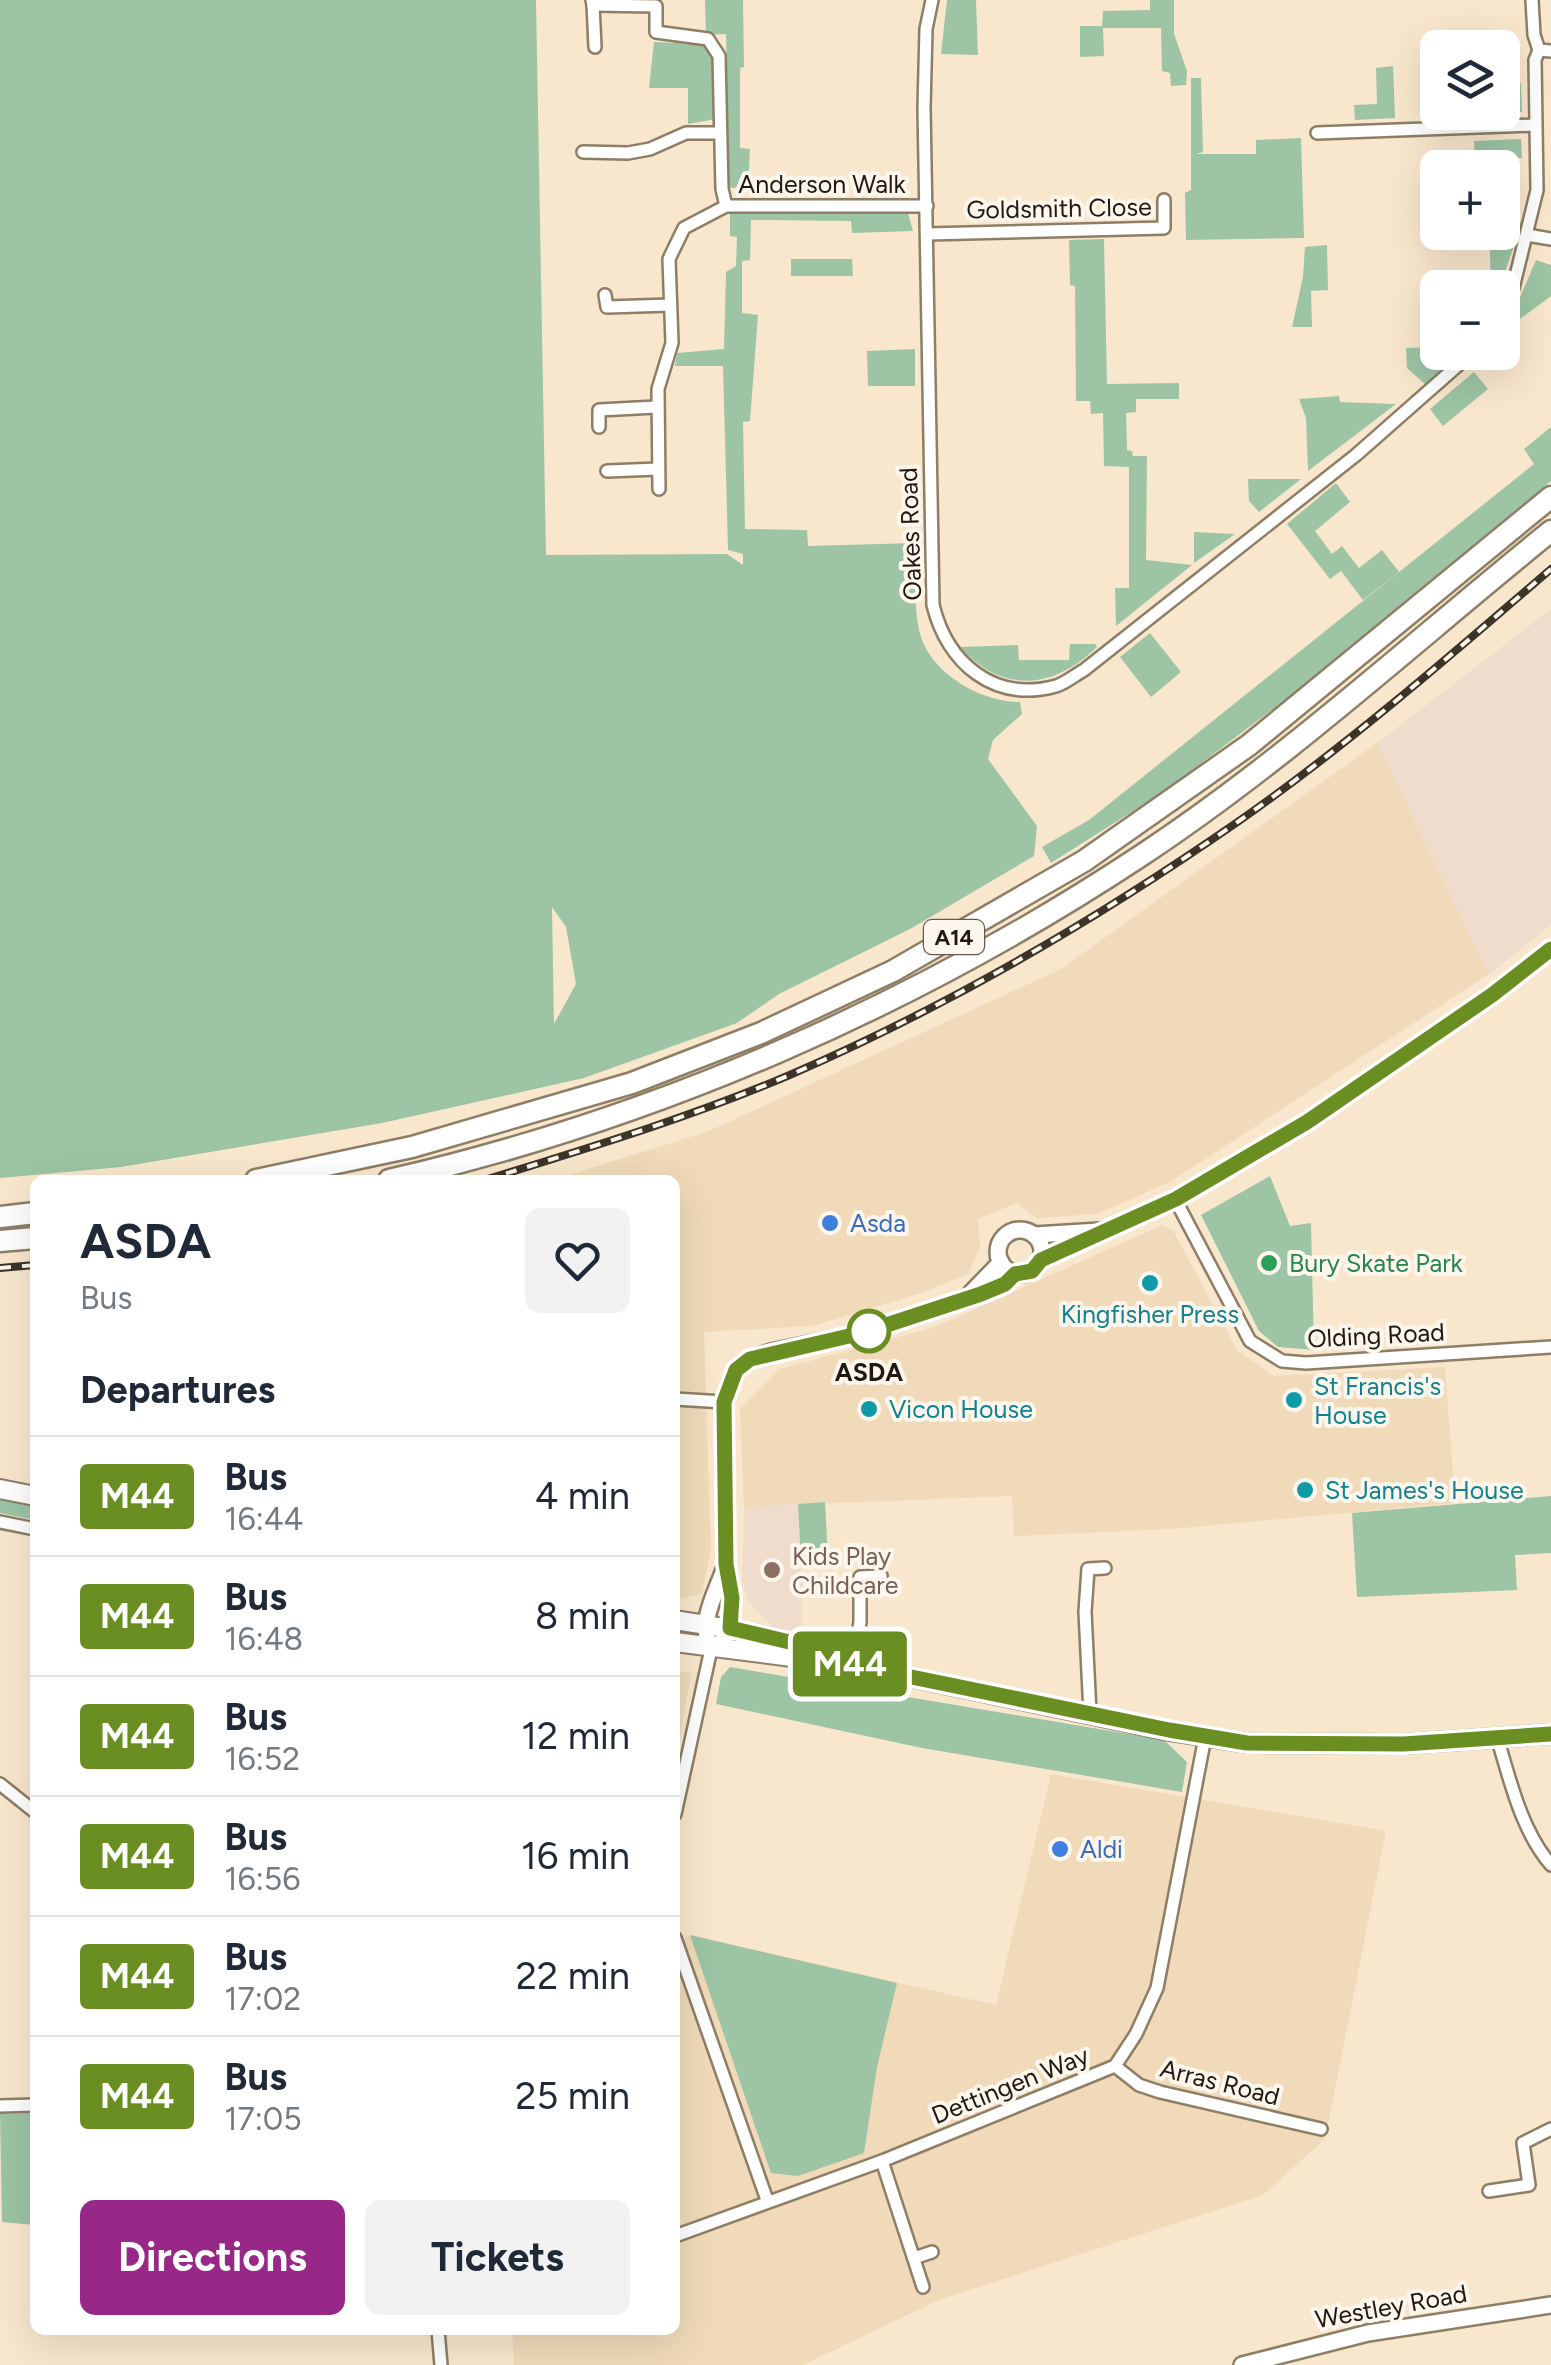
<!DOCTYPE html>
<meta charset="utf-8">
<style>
:root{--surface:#fff;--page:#f2f2f3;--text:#1f2937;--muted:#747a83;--line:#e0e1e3;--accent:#982887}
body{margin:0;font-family:Figtree,sans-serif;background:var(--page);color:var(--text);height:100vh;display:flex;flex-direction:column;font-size:38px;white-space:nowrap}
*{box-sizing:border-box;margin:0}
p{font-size:32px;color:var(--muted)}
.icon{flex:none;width:55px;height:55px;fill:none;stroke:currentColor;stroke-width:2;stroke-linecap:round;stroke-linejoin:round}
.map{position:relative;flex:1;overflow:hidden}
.drawer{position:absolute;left:30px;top:1175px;width:650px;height:1160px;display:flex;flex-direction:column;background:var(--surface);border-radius:15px;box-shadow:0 10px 40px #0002}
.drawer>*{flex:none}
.badge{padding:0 20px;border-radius:8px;font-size:35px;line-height:65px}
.buttons{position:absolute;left:1420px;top:30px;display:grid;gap:20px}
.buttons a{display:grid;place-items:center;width:100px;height:100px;border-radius:15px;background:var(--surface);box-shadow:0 10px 40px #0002;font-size:50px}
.map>.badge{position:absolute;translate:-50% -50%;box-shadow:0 0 0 5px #fff}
h2{padding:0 50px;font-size:38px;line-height:90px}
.round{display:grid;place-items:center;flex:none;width:105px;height:105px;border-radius:15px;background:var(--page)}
.summary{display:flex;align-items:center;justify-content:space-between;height:170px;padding:0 50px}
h1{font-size:48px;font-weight:700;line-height:75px}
.primary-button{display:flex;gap:20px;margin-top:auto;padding:20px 50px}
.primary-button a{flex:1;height:115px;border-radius:15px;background:var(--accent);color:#fff;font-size:40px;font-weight:700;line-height:115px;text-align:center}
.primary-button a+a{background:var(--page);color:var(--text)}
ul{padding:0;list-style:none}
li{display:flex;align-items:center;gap:30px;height:120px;padding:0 50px;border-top:2px solid var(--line)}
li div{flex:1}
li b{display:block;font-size:38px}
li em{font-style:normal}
li .badge{min-width:110px;font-weight:700;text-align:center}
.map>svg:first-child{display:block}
</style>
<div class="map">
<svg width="1551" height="2365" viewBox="0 0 1551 2365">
<rect width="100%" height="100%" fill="#f9e7cd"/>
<!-- built -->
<g fill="#f0dab9">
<polygon points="1377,743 1489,974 1170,1182 1097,1214 1037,1218 1017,1203 978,1219 980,1247 968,1274 921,1293 813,1326 704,1332 711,1550 702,1593 675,1600 675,1180 553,1180 709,1131 1061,969"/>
<polygon points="1162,1225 1173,1230 1237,1350 1274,1376 1445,1367 1455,1503 1172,1529 1014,1536 1012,1496 744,1507 740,1409 780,1369 935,1327"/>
<polygon points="675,1670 691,1674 675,1766"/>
<polygon points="1051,1774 1386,1831 1325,2139 1263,2195 939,2300 803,2365 514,2365 512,2330 675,2330 675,1942 690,1935 996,2005"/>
</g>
<!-- education -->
<g fill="#f0dccd">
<polygon points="1551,609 1551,925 1489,974 1377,743"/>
<polygon points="825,1502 828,1557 801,1560 802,1636 772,1627 748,1601 742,1580 744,1507"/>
</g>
<!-- green -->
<g fill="#9dc4a5" fill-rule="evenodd">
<path d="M0,0H536L546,555L727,554L743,565V554L728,550L723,366H675L677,353L724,349L726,272L736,266L737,237L730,236V210L899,208L908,213L913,231L852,233L851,221L751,220L750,260L742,261V313L758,315L750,421L743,422L745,529L807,530L808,546L916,543C917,571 913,603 919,630C928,672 980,702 1020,702L1022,714L993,740L988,759L1037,826L1034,856L910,929L779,994L737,1023L584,1078L382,1123L121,1167L0,1178ZM552,907L566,927L576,984L554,1024Z"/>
<polygon points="705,0 743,0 744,67 740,68 740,148 750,149 748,187 729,188 726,34 706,35"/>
<polygon points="947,0 976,0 978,55 941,54"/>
<polygon points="1150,0 1174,0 1174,34 1187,71 1186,85 1171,86 1170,73 1162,71 1161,28 1103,28 1104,56 1080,57 1080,26 1102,26 1103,11 1150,10"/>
<polygon points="654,42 703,44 713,60 716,119 688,124 688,88 649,88"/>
<polygon points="1393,66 1395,118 1355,120 1354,105 1377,104 1376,68"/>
<polygon points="1191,78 1201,78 1203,152 1196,154 1256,154 1256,140 1301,138 1304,238 1186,240 1185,193 1191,190"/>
<polygon points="1521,83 1522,112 1465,116 1464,113 1502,112 1503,84"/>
<polygon points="1521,139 1522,158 1475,160 1474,141"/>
<polygon points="1503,221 1522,222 1500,287 1463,287 1463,283 1491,281 1489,233 1502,232"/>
<polygon points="1104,239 1107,384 1179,383 1179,399 1136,399 1136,412 1126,413 1127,450 1132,451 1133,456 1147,456 1146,560 1192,565 1116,626 1115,588 1129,588 1129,467 1104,466 1103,413 1091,414 1090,401 1076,401 1075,286 1070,285 1069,240"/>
<polygon points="1327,245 1328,290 1311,291 1312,327 1292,327 1303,277 1305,247"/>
<polygon points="791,259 852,259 853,276 791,276"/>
<polygon points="1536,260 1551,265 1551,296 1512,325 1509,323"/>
<polygon points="1437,347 1438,352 1460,353 1426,385 1407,368 1406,348"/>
<polygon points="915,349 915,386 868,386 867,351"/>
<polygon points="1474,372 1488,389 1443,426 1430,409"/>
<polygon points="1339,396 1340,402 1396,404 1308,471 1306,418 1299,399"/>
<polygon points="1551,427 1551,481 1281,703 1163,792 1051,863 1042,847 1089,820 1534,464 1524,449"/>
<polygon points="1248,479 1301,479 1259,512 1249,501"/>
<polygon points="1336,483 1350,502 1315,531 1332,554 1342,546 1359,568 1382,550 1399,572 1363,600 1341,571 1330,579 1287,524"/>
<polygon points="1194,532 1235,534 1194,563"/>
<polygon points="1150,633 1181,672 1151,697 1120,657"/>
<path d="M1070,644H1095L1097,647C1053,690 1002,694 960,647L1018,645L1019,660H1069Z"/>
<polygon points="1270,1176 1290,1226 1311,1223 1314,1350 1278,1347 1259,1331 1201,1215"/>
<polygon points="1551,1496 1551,1553 1515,1555 1517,1590 1357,1597 1352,1513"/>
<polygon points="0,1499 35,1506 35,1520 0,1513"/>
<polygon points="825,1502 828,1557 801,1559 798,1504"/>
<polygon points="730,1667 1164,1740 1187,1762 1182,1792 922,1748 716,1704 721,1677"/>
<polygon points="690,1935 897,1983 877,2067 864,2153 798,2176 771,2173"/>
<polygon points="35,2113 35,2225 2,2222 0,2114"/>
</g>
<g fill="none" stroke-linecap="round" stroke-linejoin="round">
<!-- street casing -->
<g stroke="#8e7e66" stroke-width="16">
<g id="street">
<polyline points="592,0 593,5 656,6 656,32 708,39 719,56 722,189 726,206"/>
<path d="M932,0L926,29L924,108L933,605C947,663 994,703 1056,686C1066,683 1075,675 1084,670L1356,455L1473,352"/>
<polyline points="1532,0 1534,35 1539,50"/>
<polyline points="593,5 595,47"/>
<polyline points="1317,133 1535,125"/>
<polyline points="583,152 628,153 650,149 686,133 720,133"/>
<polyline points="927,234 1164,228 1164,200"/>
<polyline points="1527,235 1551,239"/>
<polyline points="605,295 607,307 670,305"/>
<polyline points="1502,310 1513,288 1537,190 1535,60 1539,50 1551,51"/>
<polyline points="599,427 599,410 656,407"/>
<polyline points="607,471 658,469"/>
<polyline points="659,489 658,389 672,343 669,259 684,228 726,206 927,206"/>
<polyline points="1175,1199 1250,1341 1282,1361 1306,1363 1551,1347"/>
<polyline points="675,1399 724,1402"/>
<polyline points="0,1522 35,1529"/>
<polyline points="853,1665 860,1622 860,1577 881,1576"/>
<polyline points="1090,1713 1085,1612 1088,1569 1105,1568"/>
<path d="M1497,1737C1510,1780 1521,1830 1551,1865"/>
<polyline points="0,1784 35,1812"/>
<polyline points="675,1814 711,1649"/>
<polyline points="675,1938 767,2200"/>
<polyline points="1115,2066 1139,2085 1160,2092 1321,2129"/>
<polyline points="0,2106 35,2105"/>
<polyline points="882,2161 923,2287"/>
<polyline points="1489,2191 1529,2185 1523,2143 1551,2129"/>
<polyline points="675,2236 882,2161 1115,2066 1136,2034 1157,1988 1205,1737"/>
<polyline points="914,2258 932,2252"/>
<polyline points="438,2330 441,2365"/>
</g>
</g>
<!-- secondary casing -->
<g stroke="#8e7e66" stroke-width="20">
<g id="secondary">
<circle cx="1020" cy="1252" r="22"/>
<polyline points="1034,1235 1099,1231"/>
<polyline points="1041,1260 1175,1199 1307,1122 1491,995 1551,949"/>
<polyline points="971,1293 1001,1262"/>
<path d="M726,1564C717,1592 697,1622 711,1649L725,1639L730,1628L732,1598L726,1564L724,1402L737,1370L750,1359L771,1352L862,1333L981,1295L1005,1283L1015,1274"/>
<polyline points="1242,2365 1368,2333 1551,2305"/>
</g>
</g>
<!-- primary casing -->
<g stroke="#8e7e66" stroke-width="22">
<g id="primary">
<polyline points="0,1489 35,1496"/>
<path d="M675,1620C727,1628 780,1636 829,1656"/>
<polyline points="675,1642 853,1665 1169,1731 1247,1743 1404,1744 1551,1734"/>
</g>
</g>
<!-- highway casing -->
<g stroke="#8e7e66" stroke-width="25">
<g id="highway">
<polyline points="256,1180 412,1147 632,1083 761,1033 893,971 1084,861 1249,745 1551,497"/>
<path d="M389,1180C655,1119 914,1006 1142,855C1287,759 1416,640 1551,531"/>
<polyline points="0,1217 35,1213"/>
<polyline points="0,1241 35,1238"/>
</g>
</g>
<!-- street -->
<use href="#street" stroke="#fff" stroke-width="11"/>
<!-- secondary -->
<use href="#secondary" stroke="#fff" stroke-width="15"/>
<!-- primary -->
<use href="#primary" stroke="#fff" stroke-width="18"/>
<!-- highway -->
<use href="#highway" stroke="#fff" stroke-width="20"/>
<!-- rail casing -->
<g stroke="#3c3428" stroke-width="8">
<g id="rail">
<path d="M485,1180C588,1148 692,1117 792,1074C949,1006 1099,918 1239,821C1349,744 1450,656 1551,569"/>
<polyline points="0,1268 35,1265"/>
</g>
</g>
<!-- rail -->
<use href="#rail" stroke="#fdf6ec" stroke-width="4" stroke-dasharray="11" stroke-linecap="butt"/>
</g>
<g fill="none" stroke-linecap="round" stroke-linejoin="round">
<!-- line casing -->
<g stroke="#fff" stroke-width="22">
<polyline id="line" points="1551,949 1492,995 1307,1122 1176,1199 1041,1260 1032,1271 1015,1274 1005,1284 981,1294 862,1333 750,1359 736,1370 724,1402 726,1564 732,1598 730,1628 802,1645 853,1665 1169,1730 1247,1743 1404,1744 1551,1734"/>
</g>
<!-- line -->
<use href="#line" stroke="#6b8e23" stroke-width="15"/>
</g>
<!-- markers -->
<g fill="#3f7fe0" stroke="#fdf6ec" stroke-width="4">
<circle cx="830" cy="1223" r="10"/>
<circle cx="1060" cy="1849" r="10"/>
</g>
<circle fill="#2e9e5b" stroke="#fdf6ec" stroke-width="4" cx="1269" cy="1263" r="10"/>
<g fill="#0f9aa8" stroke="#fdf6ec" stroke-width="4">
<circle cx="1150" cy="1283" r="10"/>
<circle cx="1294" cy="1400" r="10"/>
<circle cx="869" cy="1409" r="10"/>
<circle cx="1305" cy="1490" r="10"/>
</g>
<circle fill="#fff" stroke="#6b8e23" stroke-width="5" cx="869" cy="1331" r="20"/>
<circle fill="#8d6e63" stroke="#fdf6ec" stroke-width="4" cx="772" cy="1570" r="10"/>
<g text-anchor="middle" stroke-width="8" stroke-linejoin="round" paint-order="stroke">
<!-- shield labels -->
<rect fill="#fdf6ec" stroke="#625b52" stroke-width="2.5" x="924" y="920" width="60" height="34" rx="8"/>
<g font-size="22" font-weight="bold" fill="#201910">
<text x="954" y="945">A14</text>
</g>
<!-- street labels -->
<g font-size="25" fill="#201910" stroke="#fdf6ec">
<text x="822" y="193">Anderson Walk</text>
<text transform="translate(1059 208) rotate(-1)" y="9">Goldsmith Close</text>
<text transform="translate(910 534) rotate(-92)" y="9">Oakes Road</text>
<text transform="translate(1376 1335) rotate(-3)" y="9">Olding Road</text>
<text transform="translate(1220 2082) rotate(14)" y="9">Arras Road</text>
<text transform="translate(1010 2085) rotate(-22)" y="9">Dettingen Way</text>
<text transform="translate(1391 2306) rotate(-10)" y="9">Westley Road</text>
</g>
<!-- shop labels -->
<g font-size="25" fill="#366cbe" stroke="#fdf6ec" text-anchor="start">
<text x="850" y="1232">Asda</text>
<text x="1080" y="1858">Aldi</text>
</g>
<!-- leisure labels -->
<g font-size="25" fill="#27864d" stroke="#fdf6ec" text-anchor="start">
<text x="1289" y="1272">Bury Skate Park</text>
</g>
<!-- culture labels -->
<g font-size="25" fill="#0d838f" stroke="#fdf6ec" text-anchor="start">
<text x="1150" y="1323" text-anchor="middle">Kingfisher Press</text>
<text x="1314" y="1395">St Francis's<tspan x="1314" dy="29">House</tspan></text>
<text x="889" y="1418">Vicon House</text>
<text x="1325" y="1499">St James's House</text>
</g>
<!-- stop labels -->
<g font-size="25" font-weight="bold" fill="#201910" stroke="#fdf6ec">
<text x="869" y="1381">ASDA</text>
</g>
<!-- education labels -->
<g font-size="25" fill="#785e54" stroke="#fdf6ec" text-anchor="start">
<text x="792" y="1565">Kids Play<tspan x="792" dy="29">Childcare</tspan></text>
</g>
</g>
</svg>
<div class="buttons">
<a><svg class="icon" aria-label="layers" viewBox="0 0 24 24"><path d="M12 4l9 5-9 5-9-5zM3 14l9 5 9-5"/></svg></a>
<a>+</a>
<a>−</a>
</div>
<b class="badge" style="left:850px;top:1664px;background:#6b8e23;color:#fff">M44</b>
<section class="drawer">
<div class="summary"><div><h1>ASDA</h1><p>Bus</p></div><a class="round"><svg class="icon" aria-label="heart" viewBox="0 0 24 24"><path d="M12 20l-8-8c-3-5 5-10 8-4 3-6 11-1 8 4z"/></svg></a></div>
<h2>Departures</h2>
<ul>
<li><span class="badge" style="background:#6b8e23;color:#fff">M44</span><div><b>Bus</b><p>16:44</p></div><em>4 min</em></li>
<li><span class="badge" style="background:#6b8e23;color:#fff">M44</span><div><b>Bus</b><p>16:48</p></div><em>8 min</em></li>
<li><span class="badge" style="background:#6b8e23;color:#fff">M44</span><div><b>Bus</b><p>16:52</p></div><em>12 min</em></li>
<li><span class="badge" style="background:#6b8e23;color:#fff">M44</span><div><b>Bus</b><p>16:56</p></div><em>16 min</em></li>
<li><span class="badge" style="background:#6b8e23;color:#fff">M44</span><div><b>Bus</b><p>17:02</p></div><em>22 min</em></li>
<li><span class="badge" style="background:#6b8e23;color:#fff">M44</span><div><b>Bus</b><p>17:05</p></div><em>25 min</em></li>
</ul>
<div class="primary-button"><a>Directions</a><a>Tickets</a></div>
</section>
</div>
